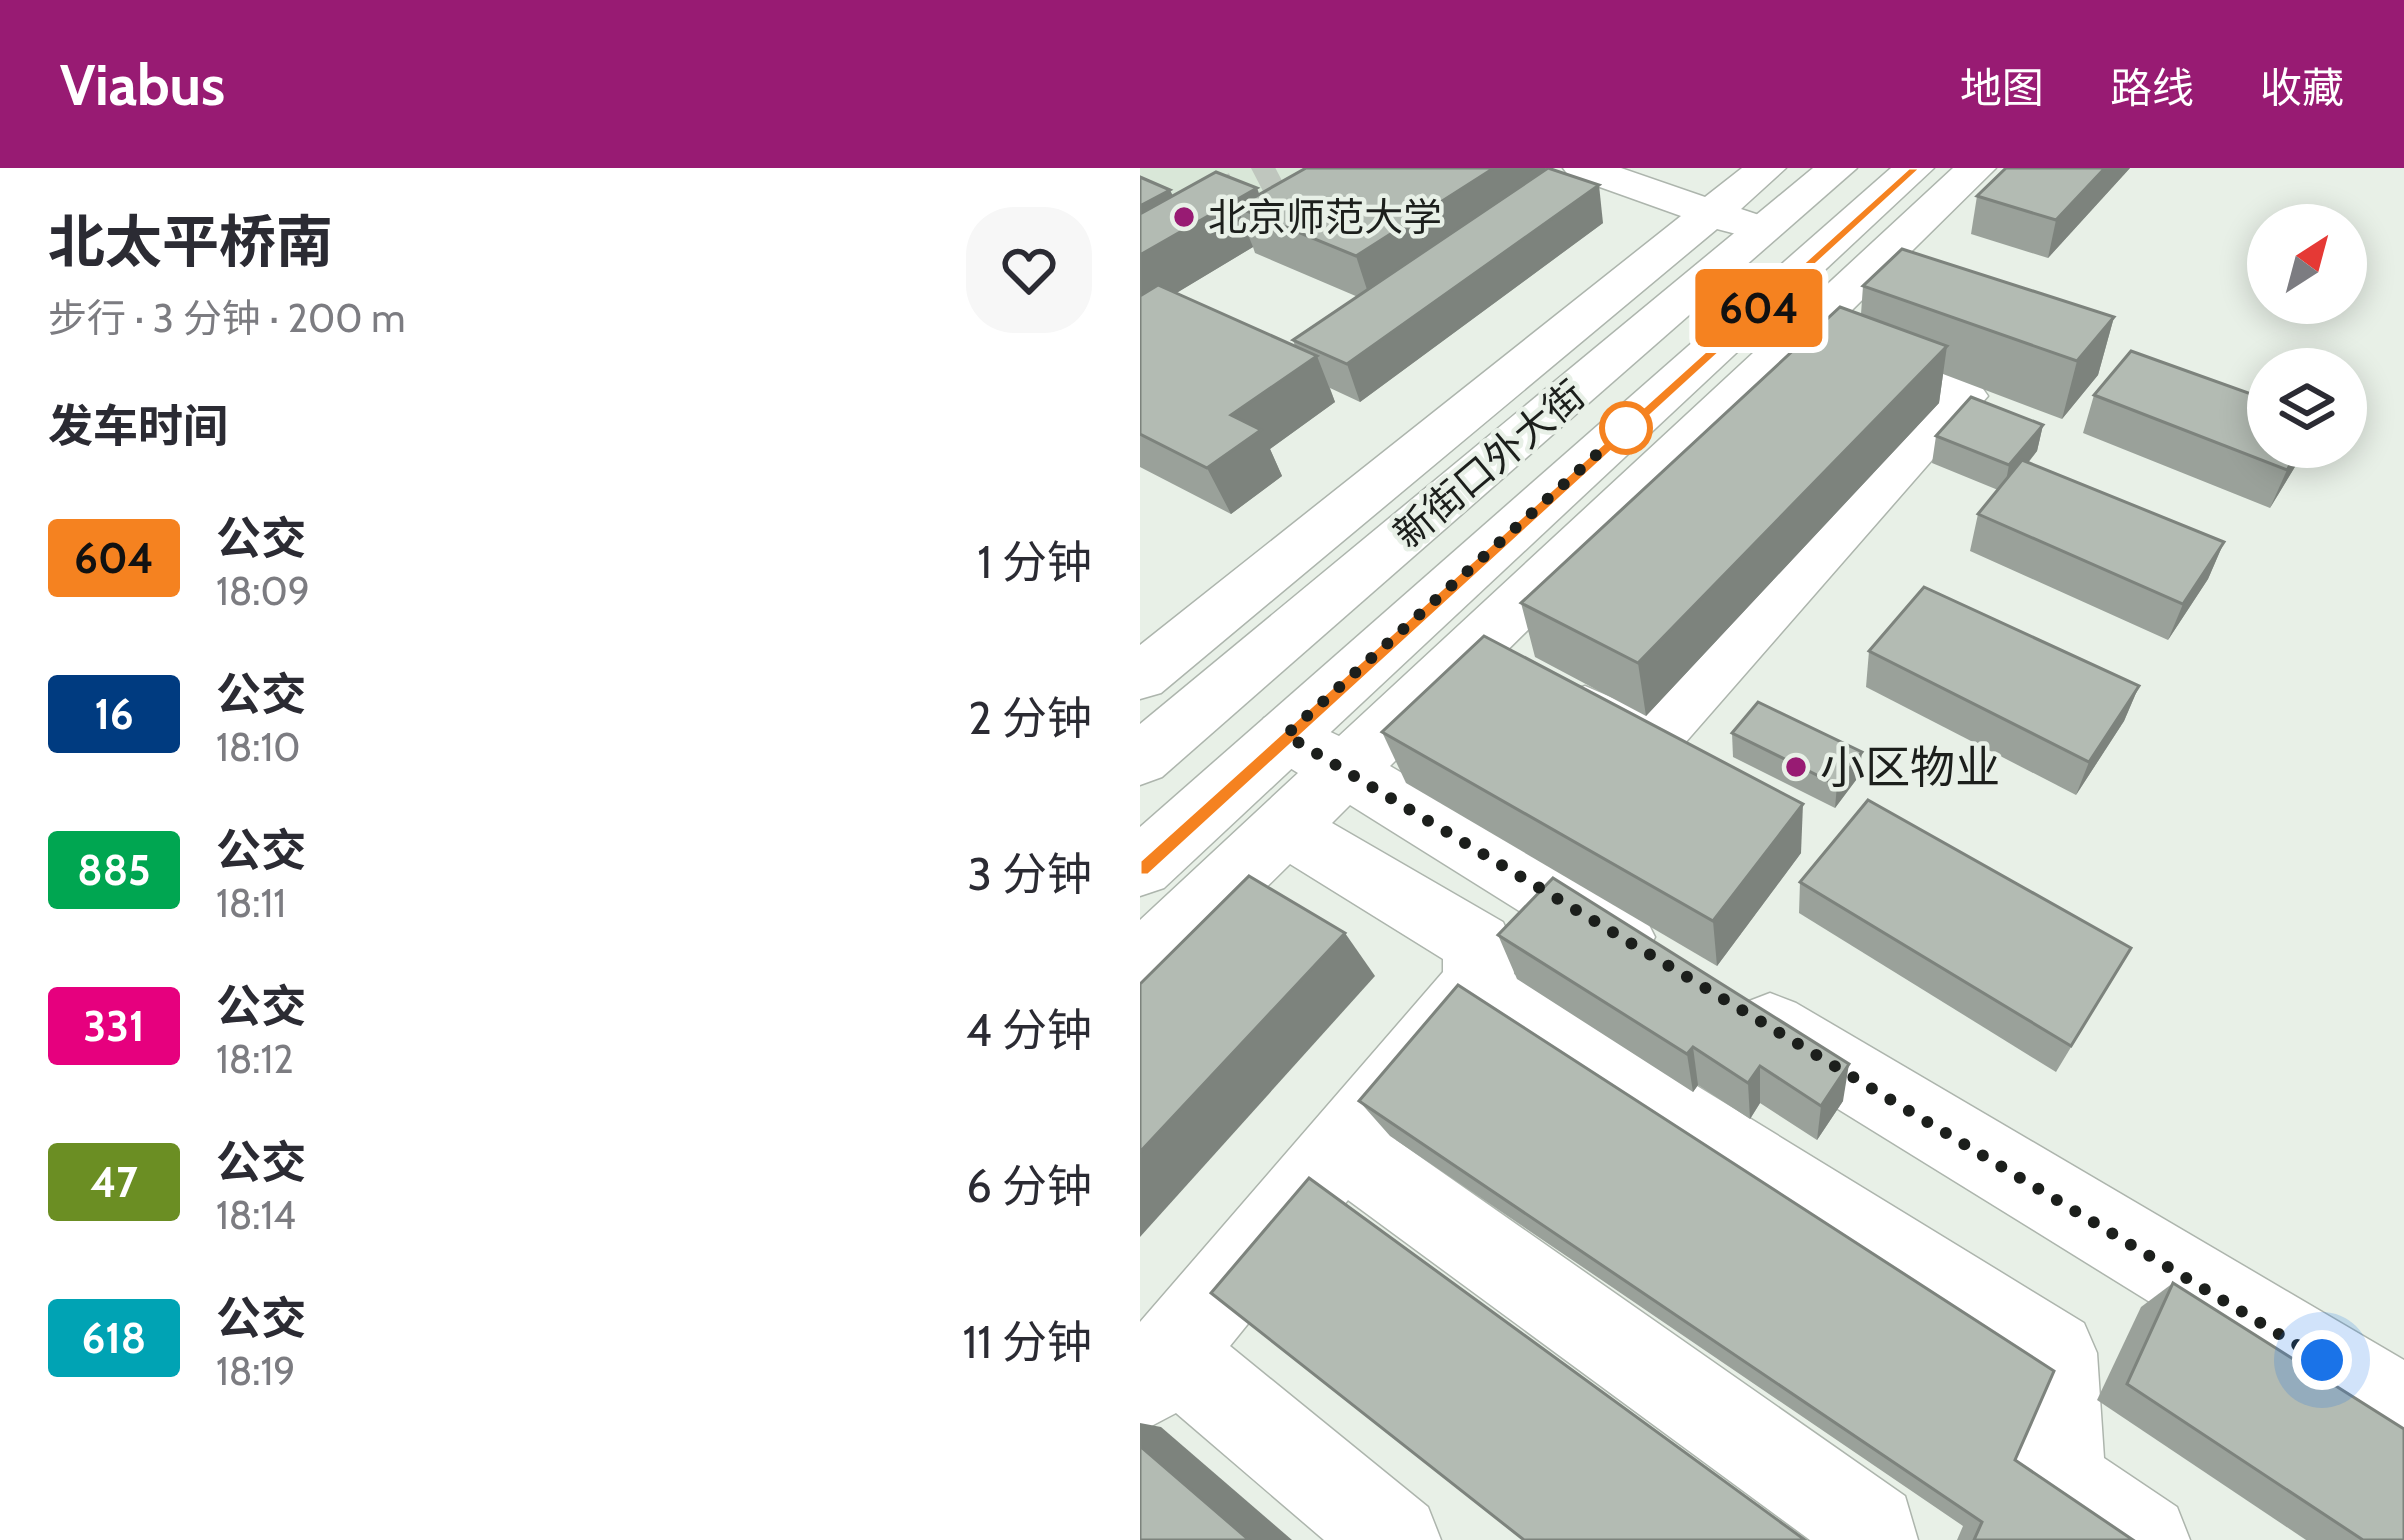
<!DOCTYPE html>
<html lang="zh">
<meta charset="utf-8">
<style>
:root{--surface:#fff;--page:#f7f7f7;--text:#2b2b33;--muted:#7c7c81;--accent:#981b73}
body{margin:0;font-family:Cabin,"Noto Sans SC",sans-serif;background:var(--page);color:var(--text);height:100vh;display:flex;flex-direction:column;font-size:45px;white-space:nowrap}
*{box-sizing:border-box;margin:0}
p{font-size:39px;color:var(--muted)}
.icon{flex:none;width:66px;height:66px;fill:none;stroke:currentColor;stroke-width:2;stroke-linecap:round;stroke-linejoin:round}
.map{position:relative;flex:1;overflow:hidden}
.sheet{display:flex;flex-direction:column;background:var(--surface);width:1140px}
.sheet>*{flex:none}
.badge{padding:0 24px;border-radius:9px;font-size:42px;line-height:78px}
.needle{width:78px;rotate:36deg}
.controls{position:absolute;left:1107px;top:36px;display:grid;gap:24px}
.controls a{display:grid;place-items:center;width:120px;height:120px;border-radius:50%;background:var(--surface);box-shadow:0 6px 30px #0003;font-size:60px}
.you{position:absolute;width:60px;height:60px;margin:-30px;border:9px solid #fff;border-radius:50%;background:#1a73e8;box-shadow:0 0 0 18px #1a73e833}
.map>.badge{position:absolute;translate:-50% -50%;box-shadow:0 0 0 6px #fff}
h2{padding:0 48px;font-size:45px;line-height:108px}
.round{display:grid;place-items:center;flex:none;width:126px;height:126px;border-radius:48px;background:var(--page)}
.summary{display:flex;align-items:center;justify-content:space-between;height:204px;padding:0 48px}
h1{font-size:57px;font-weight:700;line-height:90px}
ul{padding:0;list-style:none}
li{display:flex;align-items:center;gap:36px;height:156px;padding:0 48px}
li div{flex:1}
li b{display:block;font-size:45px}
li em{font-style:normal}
li .badge{min-width:132px;font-weight:700;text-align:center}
header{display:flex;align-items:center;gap:72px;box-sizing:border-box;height:168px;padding:0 60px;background:var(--accent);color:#fff}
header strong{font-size:57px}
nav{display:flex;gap:66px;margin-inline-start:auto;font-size:42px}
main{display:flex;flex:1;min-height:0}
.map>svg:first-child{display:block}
</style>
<header>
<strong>Viabus</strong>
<nav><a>地图</a><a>路线</a><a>收藏</a></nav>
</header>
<main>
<section class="sheet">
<div class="summary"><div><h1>北太平桥南</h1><p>步行 · 3 分钟 · 200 m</p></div><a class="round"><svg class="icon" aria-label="heart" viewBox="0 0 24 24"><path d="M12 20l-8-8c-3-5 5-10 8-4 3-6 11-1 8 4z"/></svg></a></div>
<h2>发车时间</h2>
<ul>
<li><span class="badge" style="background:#f58220;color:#111">604</span><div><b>公交</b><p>18:09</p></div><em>1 分钟</em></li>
<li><span class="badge" style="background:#003b80;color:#fff">16</span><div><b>公交</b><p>18:10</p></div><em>2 分钟</em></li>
<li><span class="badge" style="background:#00a651;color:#fff">885</span><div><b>公交</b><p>18:11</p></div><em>3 分钟</em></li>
<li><span class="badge" style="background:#e6007e;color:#fff">331</span><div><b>公交</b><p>18:12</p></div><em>4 分钟</em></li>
<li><span class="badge" style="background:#6b8e23;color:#fff">47</span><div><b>公交</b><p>18:14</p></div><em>6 分钟</em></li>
<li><span class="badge" style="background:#00a3b4;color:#fff">618</span><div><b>公交</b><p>18:19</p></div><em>11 分钟</em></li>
</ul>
</section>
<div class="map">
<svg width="1264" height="1372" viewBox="0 0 1264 1372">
<rect width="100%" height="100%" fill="#e8f0e7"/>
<!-- built -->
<polygon fill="#d9e7d8" points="0,0 174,0 0,98"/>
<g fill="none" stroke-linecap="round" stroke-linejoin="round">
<!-- minor-tunnel -->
<polyline stroke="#bfc6be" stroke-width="45" stroke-dasharray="45 22" stroke-linecap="butt" points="0,77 138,5"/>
<!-- minor casing -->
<g stroke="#adb5ad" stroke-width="3">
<g id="minor">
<polygon points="423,0 481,0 565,29 602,0 646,0 601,41 619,47 625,56 619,65 604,68 577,61 21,525 0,531 0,477 541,48 429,8"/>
<path d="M813,0H856L250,598L504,747L515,769L504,791L480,799L456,791L210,637L192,655L363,754L373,776L374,806L944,1155L957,1185L964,1290L1037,1339L1050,1372C1015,1372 961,1372 928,1372C860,1356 874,1259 872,1208L343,864L256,972L765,1328L778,1372H670L208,1032L90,1178L288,1339L301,1372H184L36,1245L0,1264V1154L303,804V791L150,696L25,819L0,828V752L158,605L124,584L115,567L124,550L146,543L199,568Z"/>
<polygon points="718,173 841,218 848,228 531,591 509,598 424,557 415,541 424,525 445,518 501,542 793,233 702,197 695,187 702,177"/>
<polygon points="630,825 656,835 1264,1192 1264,1285 1233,1272 604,883 594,859 604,835"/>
</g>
</g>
<!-- major casing -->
<g stroke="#adb5ad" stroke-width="3">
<g id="major">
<polygon points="673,0 717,0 22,609 0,617 0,556"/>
<polygon points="751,0 794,0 24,720 0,728 0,659"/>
</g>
</g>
<!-- minor -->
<use href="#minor" fill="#fff" fill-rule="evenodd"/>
<!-- major -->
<use href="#major" fill="#fff" fill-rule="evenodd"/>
</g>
<!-- wall -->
<g fill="#9aa19a" fill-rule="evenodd">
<polygon points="990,0 908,90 831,66 837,28"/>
<path d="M405,2L463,55L220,234L190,220L195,234L130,281L142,308L91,346L0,299V9L30,22L33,28L119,27ZM113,79L115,85L218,129L153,172L155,178L36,125Z"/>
<polygon points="723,118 974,149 958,207 922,251 803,206 799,235 506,548 395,489 381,435 721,146"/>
<polygon points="954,227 1128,279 1167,279 1130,340 943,265"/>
<polygon points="903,257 897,283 888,295 1084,374 1068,411 1028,472 830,383 838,346 858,322 792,295 796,268"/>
<polygon points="729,483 999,518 984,553 936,627 726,519"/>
<polygon points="242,564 661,685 577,798 266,615"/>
<polygon points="592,565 719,608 695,640 593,589"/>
<polygon points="660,714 991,780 916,904 659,745"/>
<polygon points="358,767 703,933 677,972 620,935 610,951 558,917 553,924 377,811"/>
<polygon points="219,933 875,1292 993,1372 817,1372 823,1358 250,968"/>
<polygon points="1033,1115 1264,1372 1166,1372 957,1232 1001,1139"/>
</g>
<!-- shaded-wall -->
<g fill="#7d837d">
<polygon points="354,0 405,0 407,16 231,134 216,88"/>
<polygon points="965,0 990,0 908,90 916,52"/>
<polygon points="459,17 463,55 220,234 207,196"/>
<polygon points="117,20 129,52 97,39 113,79 0,147 0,87"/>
<polygon points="30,22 42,49 0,71 0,38"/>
<polygon points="974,149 958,207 922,251 937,193"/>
<polygon points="807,178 799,235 506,548 498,495"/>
<polygon points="177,188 195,234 130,281 142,308 91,346 67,300 91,247"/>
<polygon points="903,257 897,283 864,324 869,297"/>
<polygon points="1162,279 1167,279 1130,340 1147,302"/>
<polygon points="1084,374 1068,411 1028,472 1043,436"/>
<polygon points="999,518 984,553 936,627 949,594"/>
<polygon points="722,584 719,608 695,640 697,617"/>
<polygon points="663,636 661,685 577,798 573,753"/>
<polygon points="205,765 235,808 0,1069 0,984"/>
<polygon points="553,879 558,917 553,924 547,886"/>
<polygon points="709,896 703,933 677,972 681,938"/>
<polygon points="620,898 620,935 610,951 608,915"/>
<polygon points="0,1255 21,1259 152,1372 109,1372 0,1278"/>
</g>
<!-- building -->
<g fill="#b3bbb3" stroke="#7d837d" stroke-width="3">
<polygon points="166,0 354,0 216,88 97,39"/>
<polygon points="408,0 459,17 207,196 153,172"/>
<polygon points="866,0 965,0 916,52 837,28"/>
<polygon points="76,4 117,20 0,87 0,46"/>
<polygon points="0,9 30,22 0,38"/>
<polygon points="762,81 974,149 937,193 723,118"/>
<polygon points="18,117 177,188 91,247 121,262 67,300 0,266 0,128"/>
<polygon points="700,139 807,178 498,495 381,435"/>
<polygon points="991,183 1128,232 1128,279 1162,279 1147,302 954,227"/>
<polygon points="831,229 903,257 869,297 796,268"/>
<polygon points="882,292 1084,374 1043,436 838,346"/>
<polygon points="784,419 999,518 949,594 729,483"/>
<polygon points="344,468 663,636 573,753 242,564"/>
<polygon points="618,534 722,584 697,617 592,565"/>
<polygon points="728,632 991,780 931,878 660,714"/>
<polygon points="109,708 205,765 0,984 0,816"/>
<polygon points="413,710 709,896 681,938 620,898 608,915 553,879 547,886 358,767"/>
<polygon points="318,817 914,1203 875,1292 993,1372 834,1372 842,1354 219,933"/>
<polygon points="169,1010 665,1372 384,1372 71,1125"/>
<polygon points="1033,1115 1264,1261 1264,1372 1223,1372 987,1216"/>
<polygon points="0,1278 109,1372 0,1372"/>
</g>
<!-- line -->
<polygon fill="#f58220" stroke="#fff" stroke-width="3" points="769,0 781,0 8,707 0,707 0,693"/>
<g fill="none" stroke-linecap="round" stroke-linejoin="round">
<!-- walk -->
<polyline stroke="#1c1f1c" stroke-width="12" stroke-dasharray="0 21.6" points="486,260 495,252 146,567 1182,1192"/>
</g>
<!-- markers -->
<g fill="#981b73" stroke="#e8f0e7" stroke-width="4.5">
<circle cx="44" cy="49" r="12"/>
<circle cx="656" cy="599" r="12"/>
</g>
<circle fill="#fff" stroke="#f58220" stroke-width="6" cx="486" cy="260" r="24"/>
<g text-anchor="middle" stroke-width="9" stroke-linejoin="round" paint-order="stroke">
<!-- far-poi labels -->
<g font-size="39" fill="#1c1f1c" stroke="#e8f0e7" text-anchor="start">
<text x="68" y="63">北京师范大学</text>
</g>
<!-- far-street labels -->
<g font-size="39" fill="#1c1f1c" stroke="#e8f0e7">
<text transform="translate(349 296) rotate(-40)" y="14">新街口外大街</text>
</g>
<!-- poi labels -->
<g font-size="45" fill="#1c1f1c" stroke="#e8f0e7" text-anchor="start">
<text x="680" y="615">小区物业</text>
</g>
</g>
</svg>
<div class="controls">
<a><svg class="needle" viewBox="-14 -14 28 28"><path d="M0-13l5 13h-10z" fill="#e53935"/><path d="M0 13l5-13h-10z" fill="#7c7c81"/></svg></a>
<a><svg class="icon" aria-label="layers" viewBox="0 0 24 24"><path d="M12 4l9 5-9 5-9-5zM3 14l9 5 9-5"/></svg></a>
</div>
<div class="you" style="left:1182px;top:1192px"></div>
<b class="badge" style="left:619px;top:140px;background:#f58220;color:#111">604</b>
</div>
</main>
